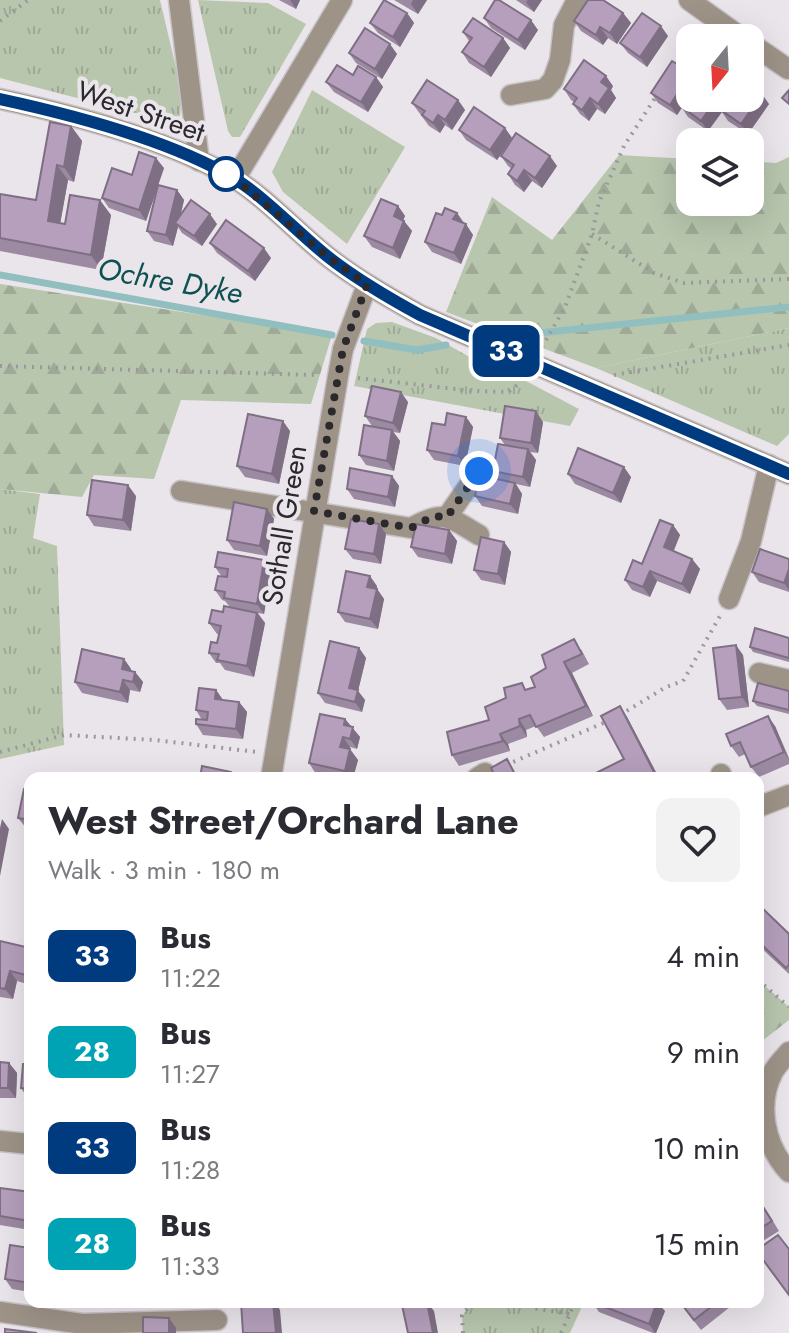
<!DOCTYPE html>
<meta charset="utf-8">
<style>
:root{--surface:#fff;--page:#f2f2f3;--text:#2b2b33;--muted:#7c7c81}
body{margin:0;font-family:Jost,sans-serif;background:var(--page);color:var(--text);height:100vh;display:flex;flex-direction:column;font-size:30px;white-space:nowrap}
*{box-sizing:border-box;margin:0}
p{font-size:26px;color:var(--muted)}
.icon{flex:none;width:44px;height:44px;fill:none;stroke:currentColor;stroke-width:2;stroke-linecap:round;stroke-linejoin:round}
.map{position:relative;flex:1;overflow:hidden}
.panel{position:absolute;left:24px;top:772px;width:740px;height:536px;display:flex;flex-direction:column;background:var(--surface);border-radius:16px;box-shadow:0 8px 32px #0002}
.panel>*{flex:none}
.badge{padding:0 16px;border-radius:12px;font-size:28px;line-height:52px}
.needle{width:52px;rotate:198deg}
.tools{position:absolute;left:676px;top:24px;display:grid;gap:16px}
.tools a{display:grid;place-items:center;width:88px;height:88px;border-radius:16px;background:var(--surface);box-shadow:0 8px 32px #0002;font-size:40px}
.you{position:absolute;width:40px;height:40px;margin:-20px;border:6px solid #fff;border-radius:50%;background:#1a73e8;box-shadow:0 0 0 12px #1a73e833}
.map>.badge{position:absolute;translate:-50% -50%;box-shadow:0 0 0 4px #fff}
.round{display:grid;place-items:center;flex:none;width:84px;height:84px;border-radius:16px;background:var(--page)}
.head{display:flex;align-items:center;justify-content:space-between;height:136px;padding:0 24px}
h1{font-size:38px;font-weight:700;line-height:60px}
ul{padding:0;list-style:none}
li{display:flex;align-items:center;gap:24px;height:96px;padding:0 24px}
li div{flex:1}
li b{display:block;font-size:30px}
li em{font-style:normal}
li .badge{min-width:88px;font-weight:700;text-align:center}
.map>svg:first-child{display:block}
</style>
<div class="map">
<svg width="789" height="1333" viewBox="0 0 789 1333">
<defs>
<pattern id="grass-tufts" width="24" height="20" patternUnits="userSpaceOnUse" patternTransform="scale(2)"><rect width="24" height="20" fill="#b8c6ae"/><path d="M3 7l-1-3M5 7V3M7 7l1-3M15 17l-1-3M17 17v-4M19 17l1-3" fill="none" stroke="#9eaa96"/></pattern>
<pattern id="forest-firs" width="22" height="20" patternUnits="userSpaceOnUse" patternTransform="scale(2)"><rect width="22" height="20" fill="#b8c6ae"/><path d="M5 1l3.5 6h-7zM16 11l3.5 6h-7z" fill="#9eaa96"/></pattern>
</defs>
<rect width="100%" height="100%" fill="#eae5eb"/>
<!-- grass -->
<g fill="url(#grass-tufts)">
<polygon points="0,0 160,0 182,93 180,116 172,121 162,120 0,78"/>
<polygon points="198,0 268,3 306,24 240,137 232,137 228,131"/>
<polygon points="312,90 405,147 347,244 283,192 272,172"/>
<polygon points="392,322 436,338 473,359 528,382 579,409 570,426 354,386 367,329 376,323"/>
<polygon points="789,328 789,434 777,446 596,368"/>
<polygon points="0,489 40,494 33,538 57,546 64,745 0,759"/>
<polygon points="472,1302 584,1302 570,1333 463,1333 462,1316"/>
</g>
<!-- forest -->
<g fill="url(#forest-firs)">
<polygon points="619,155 690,159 690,202 750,202 750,161 776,163 789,157 789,328 596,368 446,312 492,197 552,240"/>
<polygon points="0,284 332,335 311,404 181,400 154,479 94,475 82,497 0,489"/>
<polygon points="758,980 789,1007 789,1020 758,1044"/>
</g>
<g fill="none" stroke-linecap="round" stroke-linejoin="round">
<!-- stream -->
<g stroke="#91bfbf" stroke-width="7">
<polyline points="0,275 332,335"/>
<polyline points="501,337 789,307"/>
<polyline points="364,341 417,350 446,345"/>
</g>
<!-- minor casing -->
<g stroke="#c8c3c9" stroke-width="23">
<g id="minor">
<polyline points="179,0 199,161"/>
<polyline points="689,0 742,38"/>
<polyline points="750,43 788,69"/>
<polyline points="511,95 545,89 553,80 560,60 564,25 577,0"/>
<path d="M0,99C75,115 166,139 232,177C263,195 298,233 327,256C356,279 388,297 420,315L789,474"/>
<polyline points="235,179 342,0"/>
<path d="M181,491L411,528C445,509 448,517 479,535"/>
<polyline points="447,517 479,471"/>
<polyline points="729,599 751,541 769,465"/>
<polyline points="759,673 789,680"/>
<polyline points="721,774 722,778"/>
<polyline points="271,778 338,376 343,349 367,285"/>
<polyline points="477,778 485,773"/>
<polyline points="758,807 789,795"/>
<path d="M789,1052C784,1058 777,1065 773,1072C756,1105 765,1146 789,1172"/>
<polyline points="0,1141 30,1144"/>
<polyline points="0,1312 82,1324 217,1320"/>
</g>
</g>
<!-- path -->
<g stroke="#9b979c" stroke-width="4" stroke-dasharray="2 6" stroke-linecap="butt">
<polyline points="0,21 28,0"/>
<polyline points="675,67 690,43"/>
<polyline points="592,234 654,273 684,283 789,279"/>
<polyline points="542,347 565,307 592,234 599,202 624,146 657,95"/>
<polyline points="0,366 317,375"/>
<polyline points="614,375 789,345"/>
<polyline points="358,378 473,391 508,392 521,382"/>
<polyline points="620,715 666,687 683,681 720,616"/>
<polyline points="0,752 64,735 155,740 257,752"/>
<polyline points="506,765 608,721"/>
<polyline points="758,980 789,1007"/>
<polyline points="521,1302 533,1308 570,1314"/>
<polyline points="463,1333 462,1316 472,1302"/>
<polyline points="561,1333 575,1302"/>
</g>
<!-- minor -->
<use href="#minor" stroke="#9e9387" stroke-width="20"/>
</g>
<!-- wall -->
<g fill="#9c89a2">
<polygon points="279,0 300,0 296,9"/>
<polygon points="394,0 427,0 418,14"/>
<polygon points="516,0 542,0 534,12"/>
<polygon points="407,13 414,23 400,47 378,33 370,23"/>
<polygon points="623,13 631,23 617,44 608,38 603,45 581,31 574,21"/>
<polygon points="484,18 538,30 525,50 491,28"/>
<polygon points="463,32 503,38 510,48 491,77 469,63 462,52 469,41"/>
<polygon points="668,36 647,67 628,53 620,43"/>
<polygon points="349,53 397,54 382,79 356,63"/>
<polygon points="353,75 376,77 383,87 368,112 334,92 326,82"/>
<polygon points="613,86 611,90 616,98 605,114 597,109 589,121 580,114 573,104 574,102 571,100 564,89"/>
<polygon points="651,93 690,98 769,104 748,134 728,121 722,112 708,131 688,117 682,108 677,115 658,103"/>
<polygon points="458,100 465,110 452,130 445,125 440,133 429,126 412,103"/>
<polygon points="71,126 82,141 74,182 68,180 60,223 65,224 111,215 101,270 0,251 0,194 36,200"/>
<polygon points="505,128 512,138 497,160 466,140 459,130"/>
<polygon points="501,156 557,166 542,188 532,181 524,192 515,185 508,174 512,169 508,166"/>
<polygon points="164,168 158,185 177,190 184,200 181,214 217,224 202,246 182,233 178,227 173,246 154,241 147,231 157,189 146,221 109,208 102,198 132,175"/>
<polygon points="398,206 405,216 403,220 412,231 400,259 372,247 364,236"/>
<polygon points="457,213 473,235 461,264 432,252 425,242 442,215"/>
<polygon points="210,243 271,258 255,281 217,253"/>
<polygon points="408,402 400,433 393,432 400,441 394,471 366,465 359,455 372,426 365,416"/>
<polygon points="466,417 473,427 465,466 434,460 427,450 445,425"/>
<polygon points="543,422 538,453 530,452 536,460 530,487 516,484 522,494 518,514 482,506 475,496 499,480 493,471 505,445 500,438"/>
<polygon points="290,431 279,484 245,477 237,466"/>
<polygon points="568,474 631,477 621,503 575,484"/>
<polygon points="392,476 399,486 395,507 354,499 347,489"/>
<polygon points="136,496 131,531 94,526 87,515"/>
<polygon points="267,509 274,519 267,556 234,550 227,540"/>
<polygon points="673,525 680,535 673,551 692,559 700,569 690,594 657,581 650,597 632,590 625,580 642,564"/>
<polygon points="449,530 457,541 452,564 418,557 411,547"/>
<polygon points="386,534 381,564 353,559 345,549"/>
<polygon points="504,542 511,552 505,585 481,580 474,570"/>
<polygon points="789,559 789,592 759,582 752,572"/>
<polygon points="215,567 271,571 264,614 258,613 265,623 254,677 225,670 220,663 216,663 209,653 217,643 219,634 217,634 209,623 230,607 225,601 222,600 215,590 222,577"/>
<polygon points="377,586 377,589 384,599 378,629 345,622 338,612"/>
<polygon points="789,638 789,662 753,652 750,647"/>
<polygon points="359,648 366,658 358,691 365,700 362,712 325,703 318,693"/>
<polygon points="581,649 589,664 572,673 593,716 544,737 536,726 526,730 527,737 508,744 510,751 459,766 452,755 489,720 527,690 535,687"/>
<polygon points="743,655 749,707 727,710 719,699"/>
<polygon points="124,659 131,669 131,671 135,672 143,682 140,692 130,690 128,703 82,693 75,682"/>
<polygon points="216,690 223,700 239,702 247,712 243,739 203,735 196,724 202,720 196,710"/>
<polygon points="789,691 789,714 757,706 753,701"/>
<polygon points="627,717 659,778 586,778 624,759"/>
<polygon points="345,719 360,737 357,749 350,747 349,749 358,760 353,778 336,778 316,774 309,763"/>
<polygon points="775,726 789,758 789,764 759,777 751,767 745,754 739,757 731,746"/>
<polygon points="30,790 30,829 26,828 18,818"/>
<polygon points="758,904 789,934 789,974 758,945"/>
<polygon points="0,941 30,948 30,985 17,981 13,999 0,997"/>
<polygon points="0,1062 9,1063 17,1073 16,1098 0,1098"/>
<polygon points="30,1064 30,1099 28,1099 21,1088"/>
<polygon points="0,1188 30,1192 30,1230 0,1225"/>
<polygon points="758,1197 779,1231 758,1244"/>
<polygon points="30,1248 30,1292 12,1289 5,1279"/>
<polygon points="592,1302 665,1311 656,1333 653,1333 599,1312"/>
<polygon points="679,1302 726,1302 730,1307 701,1330"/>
</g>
<!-- shaded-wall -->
<g fill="#7f6f84">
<polygon points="290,0 300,0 296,9"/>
<polygon points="413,0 427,0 418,14 411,4"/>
<polygon points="528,0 542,0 534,12 526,2"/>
<polygon points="407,13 414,23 400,47 393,37"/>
<polygon points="623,13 631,23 617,44 610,33"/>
<polygon points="531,20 538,30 525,50 518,40"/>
<polygon points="661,26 668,36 647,67 640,57"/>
<polygon points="600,27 608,38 603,45 596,35"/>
<polygon points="503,38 510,48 491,77 484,67"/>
<polygon points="390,44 397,54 382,79 375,69"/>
<polygon points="690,74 690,95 677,115 670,105"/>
<polygon points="606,76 613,86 611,90 616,98 605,114 598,104 601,82"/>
<polygon points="376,77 383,87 368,112 361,102"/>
<polygon points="762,94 769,104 748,134 741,124"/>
<polygon points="590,98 597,109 589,121 582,110"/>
<polygon points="717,98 732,98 708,131 701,121"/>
<polygon points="458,100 465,110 452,130 445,120"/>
<polygon points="438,115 445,125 440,133 433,123"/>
<polygon points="71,126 82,141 74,182 64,167"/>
<polygon points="505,128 512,138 497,160 490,150"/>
<polygon points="550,156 557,166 542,188 535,178"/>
<polygon points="156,158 164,168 146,221 139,210"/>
<polygon points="57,165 68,180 58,236 48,221"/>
<polygon points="524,170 532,181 524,192 517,181"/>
<polygon points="177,190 184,200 178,225 175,223 178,227 173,246 166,235"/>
<polygon points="100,200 111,215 101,270 91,255"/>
<polygon points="398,206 405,216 401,226 394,216"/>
<polygon points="457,213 464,224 453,219"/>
<polygon points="210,214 217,224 202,246 194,236"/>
<polygon points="404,221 412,231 400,259 393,248"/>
<polygon points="466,224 473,235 461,264 454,253"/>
<polygon points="264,248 271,258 255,281 248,271"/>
<polygon points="401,392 408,402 400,433 393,423"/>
<polygon points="536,411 543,422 538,453 531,443"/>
<polygon points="466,417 473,427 465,466 458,456"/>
<polygon points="283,421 290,431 279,484 272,474"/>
<polygon points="392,430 400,441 394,471 387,461"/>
<polygon points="528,449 536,460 530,487 523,477"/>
<polygon points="624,467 631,477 621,503 613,493"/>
<polygon points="392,476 399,486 395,507 388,497"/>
<polygon points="515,483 522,494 518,514 510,504"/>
<polygon points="128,485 136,496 131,531 123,520"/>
<polygon points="267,509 274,519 267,556 260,546"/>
<polygon points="379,524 386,534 381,564 374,554"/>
<polygon points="673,525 680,535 671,558 664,547"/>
<polygon points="449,530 457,541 452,564 445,554"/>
<polygon points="504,542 511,552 505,585 498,574"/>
<polygon points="692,559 700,569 690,594 682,584"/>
<polygon points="264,560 271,571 264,614 257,604"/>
<polygon points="789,569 789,590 784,583"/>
<polygon points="650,571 657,581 650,597 643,587"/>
<polygon points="370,576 377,586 375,598 367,587"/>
<polygon points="377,589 384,599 378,629 370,619"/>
<polygon points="257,613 265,623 254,677 247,666"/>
<polygon points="736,645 743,655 749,707 742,697"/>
<polygon points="359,648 366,658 358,691 365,700 362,712 355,702 349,688"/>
<polygon points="124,659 131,669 129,680 122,669"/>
<polygon points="564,662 572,673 593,716 586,706"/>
<polygon points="135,672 143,682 140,692 133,682"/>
<polygon points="123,680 130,690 128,703 120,692"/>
<polygon points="216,690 223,700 215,699"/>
<polygon points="239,702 247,712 243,739 236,729"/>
<polygon points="620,706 627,717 659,778 654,772"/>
<polygon points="768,716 775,726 789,760 784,752"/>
<polygon points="345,719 360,737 357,749 350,739 344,725"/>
<polygon points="519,719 526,730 527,737 520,726"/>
<polygon points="500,734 508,744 510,751 503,741"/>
<polygon points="343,737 350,747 348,758 340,747"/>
<polygon points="350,749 358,760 353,778 350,778 345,771"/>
<polygon points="2,819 9,829 0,876 0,828"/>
<polygon points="10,971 17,981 13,999 5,989"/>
<polygon points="9,1063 17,1073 16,1098 8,1088"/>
<polygon points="273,1302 275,1302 280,1310 282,1333 276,1333"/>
<polygon points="427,1302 434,1311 438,1333 433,1333"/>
<polygon points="657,1302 665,1311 656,1333 655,1333 649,1324"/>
<polygon points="169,1318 176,1328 176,1333 169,1333"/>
</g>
<!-- building -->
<g fill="#b59fbc" stroke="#7f6f84" stroke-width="2">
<polygon points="384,0 407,13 393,37 370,23"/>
<polygon points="495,0 499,0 531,20 518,40 484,18"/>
<polygon points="588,0 603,0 623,13 610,33 600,27 596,35 574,21"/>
<polygon points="642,13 661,26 640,57 620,43"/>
<polygon points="473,18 503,38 484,67 462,52 472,38 463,32"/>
<polygon points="365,28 390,44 375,69 349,53"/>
<polygon points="584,60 606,76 601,82 609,88 598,104 590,98 582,110 573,104 577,98 564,89"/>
<polygon points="672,61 690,72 690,74 670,105 651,93"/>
<polygon points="337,65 353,75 358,66 376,77 361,102 326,82"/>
<polygon points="427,80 458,100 445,120 438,115 433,123 422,115 425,111 412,103"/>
<polygon points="750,86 762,94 741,124 721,110 730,98 750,98"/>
<polygon points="789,90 789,104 782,98"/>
<polygon points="690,94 690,98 717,98 701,121 681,106"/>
<polygon points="474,107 505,128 490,150 459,130"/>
<polygon points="50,122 71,126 64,167 57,165 48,221 65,224 70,195 100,200 91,255 0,238 0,194 36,200"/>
<polygon points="516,133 550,156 535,178 524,170 517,181 508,174 514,165 501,156"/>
<polygon points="139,152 156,158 139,210 102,198 112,168 132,175"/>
<polygon points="158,185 177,190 166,235 147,231"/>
<polygon points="381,199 398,206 394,216 404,221 393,248 364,236"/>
<polygon points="191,200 210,214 194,236 175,223"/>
<polygon points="445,208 457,213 453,219 466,224 454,253 425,242 436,213 442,215"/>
<polygon points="226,220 264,248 248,271 210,243"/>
<polygon points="372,386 401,392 393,423 365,416"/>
<polygon points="505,406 536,411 531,443 500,438"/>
<polygon points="447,413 466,417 458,456 427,450 432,423 445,425"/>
<polygon points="248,414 283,421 272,474 237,466"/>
<polygon points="364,425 392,430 387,461 359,455"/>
<polygon points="498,444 528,449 523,477 493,471"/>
<polygon points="578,448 624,467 613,493 568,474"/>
<polygon points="350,468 392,476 388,497 347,489"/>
<polygon points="479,475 515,483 510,504 475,496"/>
<polygon points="92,480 128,485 123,520 87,515"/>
<polygon points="234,502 267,509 260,546 227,540"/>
<polygon points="351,519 379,524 374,554 345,549"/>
<polygon points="660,520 673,525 664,547 692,559 682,584 650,571 643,587 625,580 633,560 642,564"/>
<polygon points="416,524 449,530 445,554 411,547"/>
<polygon points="481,537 504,542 498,574 474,570"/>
<polygon points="760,549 789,559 789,569 784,583 752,572"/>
<polygon points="218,552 264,560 257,604 224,598 225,592 215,590 218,576 227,577 228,569 215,567"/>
<polygon points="346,571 370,576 367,587 377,589 370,619 338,612"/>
<polygon points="224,606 257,613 247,666 217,660 219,654 209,653 211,642 217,643 221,626 209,623 212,610 223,612"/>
<polygon points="755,628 789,638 789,658 750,647"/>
<polygon points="574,639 582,654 564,662 586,706 536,727 530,715 519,719 520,726 500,734 503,741 452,755 447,732 489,720 485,707 506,698 504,688 522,683 525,690 535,687 531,677 546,668 542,655"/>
<polygon points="330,641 359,648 349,688 358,690 355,702 318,693"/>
<polygon points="736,645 742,697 719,699 713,648"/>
<polygon points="82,649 124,659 122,669 135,672 133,682 123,680 120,692 75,682"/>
<polygon points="758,683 789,691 789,710 753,701"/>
<polygon points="199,688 216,690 215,699 239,702 236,729 196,724 196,719 207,720 208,712 196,710"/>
<polygon points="620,706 654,772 642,778 586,778 624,759 601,716"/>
<polygon points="320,714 345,719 344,725 353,727 350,739 343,737 340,747 350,749 345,771 309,763"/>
<polygon points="768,716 784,752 751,767 740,742 731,746 726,734"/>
<polygon points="507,759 517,778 496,778 491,768"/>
<polygon points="202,766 231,772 230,778 200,778"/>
<polygon points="24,789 30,790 30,820 18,818"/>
<polygon points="758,904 789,934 789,965 786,968 758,941"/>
<polygon points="0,941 30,948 30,976 10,971 5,989 0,988"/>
<polygon points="0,1062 9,1063 8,1088 0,1088"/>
<polygon points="23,1064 30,1064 30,1089 21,1088"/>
<polygon points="0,1188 30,1192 30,1221 0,1216"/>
<polygon points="758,1199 772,1221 758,1230"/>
<polygon points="778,1235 789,1249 789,1295 758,1253 758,1249"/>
<polygon points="10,1245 30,1248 30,1283 5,1279"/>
<polygon points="241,1302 273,1302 276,1333 243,1333"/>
<polygon points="419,1302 427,1302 433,1333 408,1333 402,1305"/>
<polygon points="592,1302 657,1302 649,1324"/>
<polygon points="680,1302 717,1302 694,1320"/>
<polygon points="143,1317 169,1318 169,1333 143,1333"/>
<polygon points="5,1329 37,1333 5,1333"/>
</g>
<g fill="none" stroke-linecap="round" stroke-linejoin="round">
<!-- line casing -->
<g stroke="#fff" stroke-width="18">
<path id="line" d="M0,99C74,115 167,139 232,177C264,196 297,232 327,256C356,279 387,297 420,315L789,474"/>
</g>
<!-- line -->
<use href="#line" stroke="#003b80" stroke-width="12"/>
<!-- walk -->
<polyline stroke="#2b292c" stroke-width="8" stroke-dasharray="0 14.4" points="226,174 217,170 235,179 327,256 367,285 343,349 314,511 411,528 433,516 447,517 479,471"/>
</g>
<!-- markers -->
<circle fill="#fff" stroke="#003b80" stroke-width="4" cx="226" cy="174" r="16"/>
<g text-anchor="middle" stroke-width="8" stroke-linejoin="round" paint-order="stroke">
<!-- street labels -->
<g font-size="28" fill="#2b292c" stroke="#eae5eb">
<text transform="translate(141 111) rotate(19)" y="10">West Street</text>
<text transform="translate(284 525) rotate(-81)" y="10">Sothall Green</text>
</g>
<!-- water labels -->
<g font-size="30" font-style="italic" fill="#0d5152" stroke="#eae5eb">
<text transform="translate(170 281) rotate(10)" y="10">Ochre Dyke</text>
</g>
</g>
</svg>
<div class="tools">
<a><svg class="needle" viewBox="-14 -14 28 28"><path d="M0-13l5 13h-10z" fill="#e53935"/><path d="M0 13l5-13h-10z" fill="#7c7c81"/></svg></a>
<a><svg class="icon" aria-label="layers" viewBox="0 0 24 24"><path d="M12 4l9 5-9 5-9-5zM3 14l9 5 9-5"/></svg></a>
</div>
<div class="you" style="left:479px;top:471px"></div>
<b class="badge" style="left:506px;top:351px;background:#003b80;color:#fff">33</b>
<section class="panel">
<div class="head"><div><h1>West Street/Orchard Lane</h1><p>Walk · 3 min · 180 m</p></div><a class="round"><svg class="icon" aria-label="heart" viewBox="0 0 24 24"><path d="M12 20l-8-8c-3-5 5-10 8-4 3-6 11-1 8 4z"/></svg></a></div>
<ul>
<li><span class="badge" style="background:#003b80;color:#fff">33</span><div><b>Bus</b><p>11:22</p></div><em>4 min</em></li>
<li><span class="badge" style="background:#00a3b4;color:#fff">28</span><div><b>Bus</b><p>11:27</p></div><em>9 min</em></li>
<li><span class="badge" style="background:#003b80;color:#fff">33</span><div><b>Bus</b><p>11:28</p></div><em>10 min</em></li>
<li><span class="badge" style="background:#00a3b4;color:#fff">28</span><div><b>Bus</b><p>11:33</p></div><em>15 min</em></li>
</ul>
</section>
</div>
